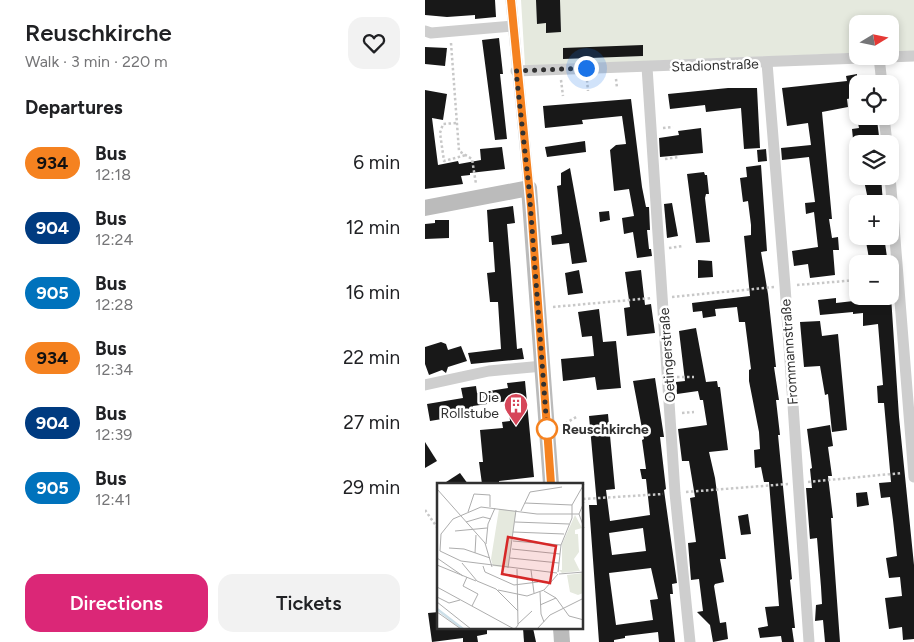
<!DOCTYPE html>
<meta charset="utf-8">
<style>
:root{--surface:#fff;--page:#f2f2f2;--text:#202124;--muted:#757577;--accent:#db2777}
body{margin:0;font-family:Figtree,sans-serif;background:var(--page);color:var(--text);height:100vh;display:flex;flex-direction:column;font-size:19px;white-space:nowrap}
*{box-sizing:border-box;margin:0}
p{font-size:16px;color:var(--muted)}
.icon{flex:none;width:28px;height:28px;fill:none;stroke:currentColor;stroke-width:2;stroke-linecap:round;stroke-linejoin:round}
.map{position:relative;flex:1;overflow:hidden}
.side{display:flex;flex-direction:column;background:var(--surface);width:425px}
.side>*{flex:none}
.badge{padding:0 10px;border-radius:16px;font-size:18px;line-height:32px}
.needle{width:32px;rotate:80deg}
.controls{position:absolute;left:424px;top:15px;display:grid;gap:10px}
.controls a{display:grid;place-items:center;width:50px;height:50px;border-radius:10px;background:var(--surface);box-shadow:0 2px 8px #0003;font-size:25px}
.you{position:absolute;width:25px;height:25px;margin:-12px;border:4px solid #fff;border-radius:50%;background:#1a73e8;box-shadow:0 0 0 8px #1a73e833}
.map>.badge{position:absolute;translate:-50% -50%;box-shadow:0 0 0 2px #fff}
h2{padding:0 25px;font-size:19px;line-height:45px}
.round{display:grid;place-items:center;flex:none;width:52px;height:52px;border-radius:15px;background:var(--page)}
.summary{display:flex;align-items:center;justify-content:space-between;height:85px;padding:0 25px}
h1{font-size:24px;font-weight:600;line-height:38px}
.action{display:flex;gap:10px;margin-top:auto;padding:10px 25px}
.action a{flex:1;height:58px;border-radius:15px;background:var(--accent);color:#fff;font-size:20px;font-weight:600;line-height:58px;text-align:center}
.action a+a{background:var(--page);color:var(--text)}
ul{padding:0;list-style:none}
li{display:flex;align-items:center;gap:15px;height:65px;padding:0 25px}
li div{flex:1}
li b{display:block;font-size:19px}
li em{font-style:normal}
li .badge{min-width:55px;font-weight:700;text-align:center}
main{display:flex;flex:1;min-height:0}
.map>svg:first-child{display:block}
</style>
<main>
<section class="side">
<div class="summary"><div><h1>Reuschkirche</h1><p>Walk · 3 min · 220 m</p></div><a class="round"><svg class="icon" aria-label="heart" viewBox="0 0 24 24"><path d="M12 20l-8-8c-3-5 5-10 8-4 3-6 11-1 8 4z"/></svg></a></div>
<h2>Departures</h2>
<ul>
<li><span class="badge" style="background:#f58220;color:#111">934</span><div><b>Bus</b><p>12:18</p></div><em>6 min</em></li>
<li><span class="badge" style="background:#003b80;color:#fff">904</span><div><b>Bus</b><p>12:24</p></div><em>12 min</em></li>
<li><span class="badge" style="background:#0072bc;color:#fff">905</span><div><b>Bus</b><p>12:28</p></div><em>16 min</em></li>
<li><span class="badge" style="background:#f58220;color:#111">934</span><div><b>Bus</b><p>12:34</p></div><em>22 min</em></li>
<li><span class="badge" style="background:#003b80;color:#fff">904</span><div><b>Bus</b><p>12:39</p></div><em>27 min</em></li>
<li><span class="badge" style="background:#0072bc;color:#fff">905</span><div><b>Bus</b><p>12:41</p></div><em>29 min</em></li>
</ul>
<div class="action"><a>Directions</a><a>Tickets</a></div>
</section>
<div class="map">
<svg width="489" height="642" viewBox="0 0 489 642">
<rect width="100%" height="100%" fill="#fff"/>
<!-- green -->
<polygon fill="#e5e9de" points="96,0 489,0 489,51 465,52 465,24 432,24 432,53 100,66"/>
<!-- building -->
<g fill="#181818" fill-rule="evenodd">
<polygon points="0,0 70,0 71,17 50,19 50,15 22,17 0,15"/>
<polygon points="111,0 135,0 136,32 121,33 121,23 112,24"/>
<polygon points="74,38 78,74 75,74 82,139 70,140 57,40"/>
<polygon points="218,45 218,56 138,59 138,48"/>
<polygon points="0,47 22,48 20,66 0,64"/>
<polygon points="432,74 432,86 425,87 427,98 422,99 423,107 397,112 407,219 404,219 407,238 413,237 414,250 408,250 410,275 385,278 383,264 369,266 367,251 393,247 389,212 381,214 380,203 390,202 384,157 357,160 356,148 386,145 383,123 362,126 357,88 422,81 421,76"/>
<polygon points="303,88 332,88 335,148 319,149 316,108 281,112 280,105 245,109 243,94"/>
<polygon points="0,90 22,94 18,120 7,118 13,165 33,161 34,164 56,160 55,149 77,147 80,169 45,173 45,175 36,176 38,184 0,189"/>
<polygon points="206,99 217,187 221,207 224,207 225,230 222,230 224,249 226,249 227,256 212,258 208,232 199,234 197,218 209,216 204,189 189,191 185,150 191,145 201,144 197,116 157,120 158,124 120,128 118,106"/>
<polygon points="452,120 454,136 449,137 450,143 435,144 435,138 428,139 427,129 434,128 433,123"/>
<polygon points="276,128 278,153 235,157 234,138 254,135 253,131"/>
<polygon points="160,141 161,152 122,157 120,147"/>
<polygon points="341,149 342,161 333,162 332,150"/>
<polygon points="336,165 342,251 336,252 343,294 351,367 349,367 354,400 351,400 355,435 353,435 367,579 365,580 370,628 367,628 369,642 357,642 356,636 335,638 333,628 343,626 340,607 354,606 344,482 339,482 336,467 330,468 329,450 335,449 334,432 324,381 324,370 326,369 320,322 314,322 312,307 290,309 291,316 278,318 277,311 268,312 267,303 325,296 319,236 326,235 326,225 323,201 318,202 315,178 322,177 321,167"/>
<polygon points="145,168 162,262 147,264 144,243 127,245 126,236 137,234 132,186 136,185 136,173"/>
<polygon points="279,172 280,175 282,175 284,194 281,194 280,198 285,242 271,243 262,174"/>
<polygon points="438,176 456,176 458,204 444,204"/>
<polygon points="247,203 253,236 242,238 239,204"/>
<polygon points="88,206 90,223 82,224 86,272 92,349 97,348 99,359 46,364 43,353 76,349 73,302 65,302 62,273 70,272 68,242 64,242 62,210"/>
<polygon points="184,211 185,220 175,222 174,212"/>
<polygon points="10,220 24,220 24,238 0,239 0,224 10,223"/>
<polygon points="440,236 459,236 463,264 445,264"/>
<polygon points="273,260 287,261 288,277 273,278"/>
<polygon points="154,270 158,293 143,295 140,273"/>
<polygon points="216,270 220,305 226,304 230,333 202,336 199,308 205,307 200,272"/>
<polygon points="446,296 466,296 474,417 489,565 489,639 478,640 477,627 464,629 460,598 477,596 475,577 464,578 461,558 472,556 468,520 465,497 456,498 454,483 466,482 459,403 453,403 452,386 458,385 453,324 438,326 438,313 428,314 428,312 395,315 393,300 411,298 411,303 446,299"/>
<polygon points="174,309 178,342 191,341 196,388 172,390 170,377 138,381 136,359 169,356 167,336 157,337 153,312"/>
<polygon points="395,321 397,336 413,334 422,430 407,432 403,394 400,395 395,366 379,367 375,322"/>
<polygon points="271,328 281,382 292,381 293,387 295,387 303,450 284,452 290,478 301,559 295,559 299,582 290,584 289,586 295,623 301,622 303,639 288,642 285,625 272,612 278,611 274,579 266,580 263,543 271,542 265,498 270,497 264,461 257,461 253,429 282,425 278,400 275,400 273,391 252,394 251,382 260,381 254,331"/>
<polygon points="16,342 21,344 23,350 36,346 42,361 23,367 21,373 17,370 4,375 0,364 0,347"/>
<path d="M230,378L239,437H235L241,489L239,490L252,583L247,584L248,594H245L250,642H234L233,632L200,636V638L189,640V642H174L164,505H172L164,416L183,414L190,489L181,490L185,521L225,515L221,479H217L215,469H221L217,440L219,439L208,381ZM218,528L221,551L187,555L184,533ZM226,568L233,599L225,600L228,620L191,625L184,573Z"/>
<polygon points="100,381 109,477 74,481 74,484 57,484 54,462 58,462 55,430 78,428 77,422 85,421 83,401 48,406 48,409 40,411 41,415 5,421 2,404 38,398 36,388 51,386 52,393 83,388 82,383"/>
<polygon points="405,425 408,446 403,447 407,476 403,476 408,518 406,518 415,642 400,642 398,620 390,621 391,605 397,604 396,587 392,538 385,539 381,488 387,488 385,469 387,468 382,429"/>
<polygon points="0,442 12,461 0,468"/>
<polygon points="35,473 43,484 18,484"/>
<polygon points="442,492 444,505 432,507 431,493"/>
<polygon points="323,514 326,534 316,535 313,516"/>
<polygon points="14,612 14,628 62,628 62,634 52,636 53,642 38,642 38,638 7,642 3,613"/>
<polygon points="98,628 108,628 111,642 99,642"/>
</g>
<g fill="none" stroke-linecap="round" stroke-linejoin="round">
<!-- path -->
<g stroke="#c8c8c8" stroke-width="2.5" stroke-dasharray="2.5 2.5" stroke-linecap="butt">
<polyline points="26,43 34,151 47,159 51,184"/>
<polyline points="191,79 192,88"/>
<polyline points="136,80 138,96"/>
<polyline points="162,80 163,91"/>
<polyline points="31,123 18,124 15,133 19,161 41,155"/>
<polyline points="238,128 248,127"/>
<polyline points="240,159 254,157"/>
<polyline points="244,248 258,246"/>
<polyline points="372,285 432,280"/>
<polyline points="247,297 349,287"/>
<polyline points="128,307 227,298"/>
<polyline points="252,377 269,377"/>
<polyline points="257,413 269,412"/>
<polyline points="136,426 153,416"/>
<polyline points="383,482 477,473"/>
<polyline points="261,492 363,484"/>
<polyline points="158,499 238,494"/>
<polyline points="0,510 14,530"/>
</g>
<!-- street -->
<g stroke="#cecece" stroke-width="11">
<polyline points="86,0 104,188"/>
<polyline points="0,31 6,33 88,26"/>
<polyline points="454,57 457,84"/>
<polyline points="342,63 360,286 384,642"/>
<polyline points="222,67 250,493 265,642"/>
<polyline points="91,71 489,56"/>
<polyline points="459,116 462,144"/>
<polyline points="465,176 489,477"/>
<polyline points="0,385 64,371 118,366"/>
</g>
<!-- secondary -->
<g stroke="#bbb" stroke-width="16">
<polyline points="0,208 104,188 126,484"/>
<polyline points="136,628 137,642"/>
</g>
</g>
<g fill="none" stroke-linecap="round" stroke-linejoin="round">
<!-- line casing -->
<g stroke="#fff" stroke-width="11">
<polyline id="line" points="86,0 106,206 126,484"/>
</g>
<!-- line -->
<use href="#line" stroke="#f58220" stroke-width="8"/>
<!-- walk -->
<polyline stroke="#313131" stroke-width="5" stroke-dasharray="0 9" points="122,429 104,188 91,71 161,68"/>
</g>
<!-- icons -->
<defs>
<g id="building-pin" transform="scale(1.25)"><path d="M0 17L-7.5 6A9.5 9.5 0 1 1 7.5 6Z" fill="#d64659" stroke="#fff"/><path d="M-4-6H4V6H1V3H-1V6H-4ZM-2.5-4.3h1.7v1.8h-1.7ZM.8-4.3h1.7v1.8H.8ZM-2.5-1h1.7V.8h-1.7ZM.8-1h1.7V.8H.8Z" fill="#fff"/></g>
</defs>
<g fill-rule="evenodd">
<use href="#building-pin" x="91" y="405"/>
</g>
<!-- markers -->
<circle fill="#fff" stroke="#f58220" stroke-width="2.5" cx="122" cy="429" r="10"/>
<g text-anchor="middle" stroke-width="5" stroke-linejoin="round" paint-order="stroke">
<!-- street labels -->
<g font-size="14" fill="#313131" stroke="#fff">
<text transform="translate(290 65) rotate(-2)" y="5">Stadionstraße</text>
<text transform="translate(364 352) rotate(-94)" y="5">Frommannstraße</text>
<text transform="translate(242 355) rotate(-94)" y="5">Oetingerstraße</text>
</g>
<!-- poi labels -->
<g font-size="14" fill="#313131" stroke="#fff" text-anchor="end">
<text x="74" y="402">Die<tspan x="74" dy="16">Rollstube</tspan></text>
</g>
<!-- stop labels -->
<g font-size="14" font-weight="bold" fill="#313131" stroke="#fff" text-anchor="start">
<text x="137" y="434">Reuschkirche</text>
</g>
</g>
<!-- overview -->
<g transform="translate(12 483)">
<rect width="146" height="146" fill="#fff"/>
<path d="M62,26L79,28L71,85L56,83L54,76ZM138,32L145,45L138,47V51H141L142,69L137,76L143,88L125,90L122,87H125V61ZM146,90V110L141,112L133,109L130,92Z" fill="#e5e9de"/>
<path fill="none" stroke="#ccdfe8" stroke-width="2.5" d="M0,126L26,146"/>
<path fill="none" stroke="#adadad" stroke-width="1" d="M0,6L48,60L55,84M147,19L142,31L147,45M88,20L135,22V35L124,62L121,89M135,22L147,1M84,28L93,9L125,4M31,29L37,11L53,12V24M29,39L46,34L54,36M78,39L132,41M18,48L50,45M76,49L127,51M76,58L124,62M49,61L51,41L58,25M12,65L27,66L53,75M75,66L123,71M38,70L39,52M0,75L26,93M73,75L122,80M25,80L40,98L59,106L81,128M0,82L39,98M46,83L48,89L77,102L101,99M71,85L79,27M94,87L97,110M120,90L24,78L3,68L4,51L16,36L44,24L100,31H142M122,91L147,89M30,94L26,103L41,111L35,123M0,104L77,146M61,107L90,113L107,107L121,91M107,108L119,115L132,133L147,137M103,109L104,131L107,139M0,114L12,120L23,117M0,119L34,146M103,122L119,115M0,129L24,146M81,141L95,128M78,146L81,142L80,86M100,146L113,132L147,115"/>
<path fill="#d62828" fill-opacity="0.15" stroke="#d62828" stroke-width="2.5" d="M71,54L119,63L113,100L65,91Z"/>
<rect width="146" height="146" fill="none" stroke="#313131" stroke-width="2.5"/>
</g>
</svg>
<div class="controls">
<a><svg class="needle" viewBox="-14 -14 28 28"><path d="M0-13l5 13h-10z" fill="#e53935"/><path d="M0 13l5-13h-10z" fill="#757577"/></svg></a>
<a><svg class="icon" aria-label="locate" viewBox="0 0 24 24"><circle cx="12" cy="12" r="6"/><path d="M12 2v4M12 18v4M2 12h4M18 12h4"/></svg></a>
<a><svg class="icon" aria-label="layers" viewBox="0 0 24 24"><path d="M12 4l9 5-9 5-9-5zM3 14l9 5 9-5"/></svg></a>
<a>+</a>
<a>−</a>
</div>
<div class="you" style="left:161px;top:68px"></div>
</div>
</main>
